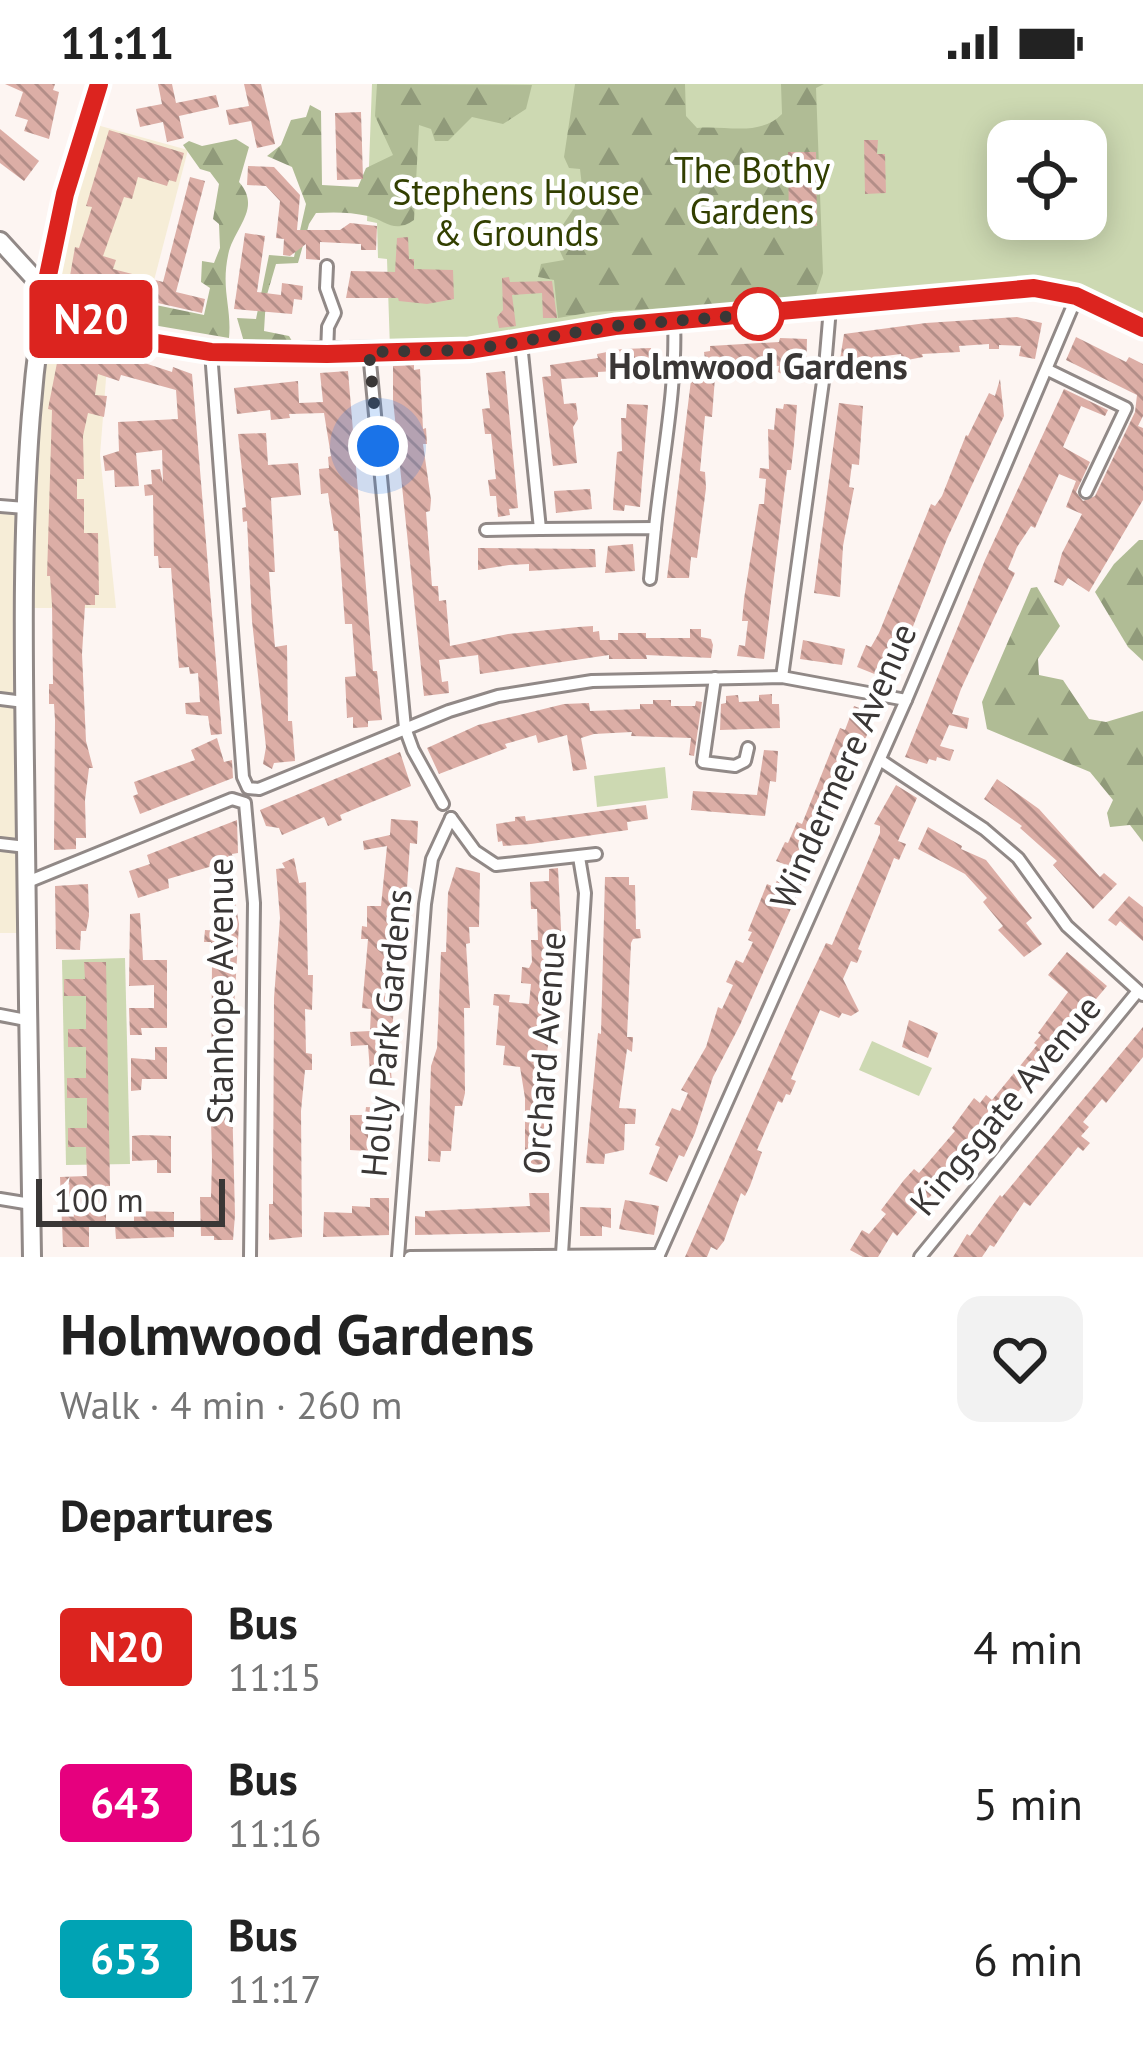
<!DOCTYPE html>
<meta charset="utf-8">
<style>
:root{--surface:#fff;--page:#f2f2f2;--text:#222;--muted:#767676}
body{margin:0;font-family:"PT Sans",sans-serif;background:var(--page);color:var(--text);height:100vh;display:flex;flex-direction:column;font-size:45px;white-space:nowrap}
*{box-sizing:border-box;margin:0}
p{font-size:39px;color:var(--muted)}
.icon{flex:none;width:66px;height:66px;fill:none;stroke:currentColor;stroke-width:2;stroke-linecap:round;stroke-linejoin:round}
.map{position:relative;height:1173px;overflow:hidden}
.panel{display:flex;flex-direction:column;background:var(--surface);flex:1}
.panel>*{flex:none}
.badge{padding:0 24px;border-radius:9px;font-size:42px;line-height:78px}
.buttons{position:absolute;left:987px;top:36px;display:grid;gap:24px}
.buttons a{display:grid;place-items:center;width:120px;height:120px;border-radius:24px;background:var(--surface);box-shadow:0 6px 30px #0003;font-size:60px}
.scale{position:absolute;left:36px;bottom:30px;width:189px;box-sizing:border-box;padding-left:12px;border:6px solid #3a3736;border-top:0;font-size:33px;line-height:42px;white-space:nowrap;color:#3a3736;-webkit-text-stroke:9px #fff;paint-order:stroke}
.you{position:absolute;width:60px;height:60px;margin:-30px;border:9px solid #fff;border-radius:50%;background:#1a73e8;box-shadow:0 0 0 18px #1a73e833}
.map>.badge{position:absolute;translate:-50% -50%;box-shadow:0 0 0 6px #fff}
h2{padding:0 60px;font-size:45px;line-height:108px}
.round{display:grid;place-items:center;flex:none;width:126px;height:126px;border-radius:24px;background:var(--page)}
.summary{display:flex;align-items:center;justify-content:space-between;height:204px;padding:0 60px}
h1{font-size:57px;font-weight:700;line-height:90px}
ul{padding:0;list-style:none}
li{display:flex;align-items:center;gap:36px;height:156px;padding:0 60px}
li div{flex:1}
li b{display:block;font-size:45px}
li em{font-style:normal}
li .badge{min-width:132px;font-weight:700;text-align:center}
.status{display:flex;justify-content:space-between;align-items:center;height:84px;padding:0 60px;background:var(--surface);direction:ltr}
.status svg{height:33px;fill:currentColor}
.map>svg:first-child{display:block}
</style>
<div class="status"><b>11:11</b><svg viewBox="0 0 49 12"><path d="M0 12V9h3v3zM5 12V6h3v6zM10 12V3h3v9zM15 12V0h3v12zM26 1h20v11H26zM47 4h2v5h-2z"/></svg></div>
<div class="map">
<svg width="1143" height="1173" viewBox="0 0 1143 1173">
<defs>
<pattern id="forest-firs" width="22" height="20" patternUnits="userSpaceOnUse" patternTransform="scale(3)"><rect width="22" height="20" fill="#b0bc95"/><path d="M5 1l3.5 6h-7zM16 11l3.5 6h-7z" fill="#909a7a"/></pattern>
<pattern id="building-back-hatch" width="6" height="6" patternUnits="userSpaceOnUse" patternTransform="scale(3)"><rect width="6" height="6" fill="#dcaea6"/><path d="M-1 5l2 2M0 0l6 6M5-1l2 2" fill="none" stroke="#b38e88"/></pattern>
</defs>
<rect width="100%" height="100%" fill="#fdf5f2"/>
<!-- commercial -->
<polygon fill="#f6edd7" points="86,38 188,66 139,254 110,244 100,371 116,524 25,524 26,849 0,849 0,422 24,424 29,318"/>
<!-- green -->
<g fill="#cdd9b2" fill-rule="evenodd">
<path d="M372,0H1143V243L1034,204L521,259L390,265L387,175L378,174L377,139L367,137ZM1008,57H1086V135H1008Z"/>
<polygon points="665,683 668,714 597,723 594,692"/>
<polygon points="125,874 130,1080 66,1081 62,876"/>
<polygon points="872,957 932,984 919,1012 859,986"/>
</g>
<!-- forest -->
<g fill="url(#forest-firs)">
<path d="M377,0L532,1L526,25L503,40L472,33L448,57H435L431,45L419,41L414,136C394,150 387,137 368,132C351,128 334,128 316,129L309,140L298,179L276,180L266,214L264,247L289,252L292,257L244,258L237,234L256,235L269,171L294,173L306,120L292,83L267,72L281,61L291,36L306,33L310,21L321,27L322,101L358,103L366,84L393,71L375,32Z"/>
<path d="M575,0H685L686,32L697,44C727,41 759,53 782,30L781,0H824L816,4L823,189L814,216L593,228L558,234L554,196L538,193L541,180L564,176L554,154L583,111L580,85L569,84L564,73Z"/>
<path d="M236,55L249,63L239,98C261,123 237,141 229,167C220,205 232,222 229,254L147,240L151,220L204,231L210,204L201,198L202,177L214,179L220,164L219,140L213,135L219,100L210,88L200,85L183,61L189,57L202,62Z"/>
<polygon points="1139,456 1143,456 1143,577 1128,563 1095,508 1114,480"/>
<polygon points="1037,503 1060,542 1038,575 1039,591 1063,596 1089,635 1106,638 1143,627 1143,758 1130,741 1110,743 1107,729 1113,716 1090,688 987,645 982,618 1031,504"/>
</g>
<!-- building -->
<g fill="url(#building-back-hatch)">
<polygon points="5,0 55,0 53,6 59,8 49,55 24,47 28,36 15,32 23,8"/>
<polygon points="158,0 172,0 176,19 216,11 219,23 179,32 184,54 167,58 163,38 140,43 136,25 162,20"/>
<polygon points="244,0 261,0 275,60 257,64 251,37 229,41 226,26 249,22"/>
<polygon points="361,28 363,95 337,96 335,29"/>
<polygon points="0,45 39,77 24,97 0,79"/>
<polygon points="109,46 184,69 176,98 169,96 167,102 138,93 132,115 124,113 103,172 116,176 113,185 163,198 190,93 205,97 176,208 205,215 202,229 149,217 144,235 90,215 70,192 75,163 79,164 92,123 86,122"/>
<polygon points="864,56 878,56 877,70 885,70 886,109 865,110"/>
<polygon points="788,68 816,68 817,142 789,143"/>
<polygon points="248,82 274,83 300,111 297,146 340,146 350,139 377,142 376,166 361,166 361,160 320,158 320,176 306,175 306,160 290,172 283,171 284,155 276,154 280,117 266,102 247,101"/>
<polygon points="245,149 265,152 257,208 281,211 282,199 303,202 302,216 294,215 292,230 234,225"/>
<polygon points="408,153 409,175 414,175 414,185 453,186 454,215 427,220 399,217 398,214 346,214 351,187 395,188 397,154"/>
<polygon points="509,193 510,198 552,197 557,234 543,234 542,209 512,211 516,242 499,244 497,233 503,226 502,194"/>
<polygon points="1017,233 1042,239 1035,275 1019,272 1021,262 999,261 999,265 989,265 989,260 959,262 960,268 922,270 923,273 902,277 901,270 877,273 879,286 839,282 844,250 926,239"/>
<polygon points="63,248 86,252 85,261 92,262 90,270 111,274 111,268 172,288 173,283 192,290 222,650 211,651 208,632 186,630 185,619 200,618 198,589 190,590 189,583 179,584 171,484 159,484 158,472 154,472 153,411 145,412 144,401 152,400 151,386 160,385 163,399 162,366 136,369 139,402 115,403 114,386 105,387 103,372 119,367 118,338 178,335 176,306 121,291 119,297 98,290 95,311 107,312 104,333 88,329 83,352 84,395 77,395 77,415 84,415 84,449 98,449 99,511 95,511 95,521 85,521 82,570 86,657 93,684 89,684 85,716 86,754 76,754 76,765 54,766 55,636 54,620 49,620 49,600 53,600 52,521 50,492 47,492 52,326 48,325"/>
<polygon points="1076,253 1126,278 1129,273 1143,280 1143,332 1138,342 1143,344 1143,416 1089,508 1068,494 1063,502 1054,498 1062,469 1082,430 1066,423 1076,397 1059,390 1035,444 1031,442 1017,463 1008,485 1015,489 961,605 952,630 969,634 967,645 949,641 940,662 954,666 950,677 937,673 936,677 929,675 927,680 905,673 985,476 1064,305 1108,326 1105,332 1081,322 1063,363 1090,378 1076,408 1083,417 1095,412 1135,328 1137,311 1066,276"/>
<polygon points="780,254 807,255 806,292 784,291 778,288 779,282 758,281 758,287 743,287 743,277 716,280 712,333 705,332 700,387 705,388 706,404 697,474 691,473 689,494 667,494 691,296 708,297 704,268 710,267 710,262 779,258"/>
<polygon points="651,264 652,285 598,288 598,293 561,295 564,320 576,319 578,335 573,343 577,379 553,382 542,293 551,292 550,281 598,274 597,270 622,265"/>
<polygon points="414,281 414,286 420,285 423,345 426,344 427,360 423,360 431,416 430,427 426,428 432,502 438,502 439,517 446,516 450,562 508,550 578,543 593,542 593,548 599,547 600,556 618,556 618,549 646,549 646,554 690,554 690,545 701,545 701,553 711,555 713,561 711,574 646,571 647,575 609,575 609,571 480,590 478,571 439,576 442,598 448,597 449,609 424,612 393,316 393,282"/>
<polygon points="348,287 373,587 377,587 382,636 368,637 368,643 353,644 353,633 347,634 345,593 356,592 352,540 345,540 338,447 334,447 328,409 321,410 320,397 319,385 329,384 328,373 331,372 324,329 289,330 290,334 271,336 270,326 237,330 234,304 298,297 299,319 323,318 320,289"/>
<polygon points="505,287 518,424 509,425 510,431 498,433 496,412 490,412 488,396 496,395 491,350 485,350 482,325 490,324 486,289"/>
<polygon points="1000,295 1004,332 947,455 910,550 906,549 887,595 857,583 866,561 871,563 879,549 931,420 935,422 942,412 966,351 968,352 989,309 995,312"/>
<polygon points="839,319 863,322 859,381 852,380 849,403 854,404 843,462 840,513 814,509"/>
<polygon points="627,320 648,321 640,423 625,421 624,427 613,426 613,422 617,368 622,367 621,334 626,334"/>
<polygon points="784,320 797,321 794,360 791,386 787,386 764,575 737,572 739,561 745,562 748,537 742,537 744,515 759,420 764,420 766,395 759,394 760,384 769,385 768,345 774,346 776,324 783,325"/>
<polygon points="266,349 268,381 298,379 301,411 271,414 275,488 269,488 273,540 275,563 287,561 288,637 292,637 295,677 274,679 272,685 263,680 266,663 252,537 247,437 243,438 242,424 246,423 238,350"/>
<polygon points="590,405 592,425 556,429 554,407"/>
<polygon points="633,460 635,487 605,489 608,462"/>
<polygon points="478,464 595,465 596,483 529,487 529,480 509,481 478,486"/>
<polygon points="803,556 845,565 842,581 800,575"/>
<polygon points="772,610 772,620 779,620 780,644 720,646 721,620 726,619 726,612 738,611 739,618 759,617 759,611"/>
<polygon points="653,616 671,616 671,622 695,622 696,617 702,618 694,672 689,671 691,654 631,652 632,648 594,650 581,654 587,685 573,687 567,651 538,659 536,651 505,660 507,664 439,690 427,664 478,641 564,620 589,619 590,627 640,625 640,620 653,620"/>
<polygon points="854,622 875,630 870,644 740,941 713,993 695,1049 684,1073 679,1071 667,1098 649,1090 660,1063 655,1061 672,1024 680,1027 688,1009 681,1006 706,963 718,923 722,925 733,901 726,898 736,876 743,879 753,858 748,856 752,848 748,847 767,800 774,803 784,780 776,777 785,758 788,759 797,738 802,740 840,644 845,646"/>
<polygon points="217,654 224,678 232,676 233,694 140,730 133,712 138,710 134,698 195,676 191,666"/>
<polygon points="764,666 778,667 776,698 770,697 765,732 691,726 693,707 757,711"/>
<polygon points="400,668 411,702 340,731 342,736 328,742 324,733 282,751 279,744 266,742 260,726"/>
<polygon points="997,695 1039,725 1100,793 1104,789 1117,800 1093,825 1053,781 1057,777 1020,744 1022,742 984,715"/>
<polygon points="896,701 917,714 898,757 906,760 899,776 894,774 858,865 862,867 857,879 851,877 843,895 859,927 851,932 842,929 839,934 820,926 791,995 796,997 790,1011 786,1010 782,1019 778,1017 757,1066 762,1068 750,1102 745,1112 741,1109 724,1157 717,1166 711,1163 707,1173 685,1173 792,931 826,859 832,861 880,749 880,742 874,740"/>
<polygon points="646,721 648,735 627,738 628,746 531,760 503,762 502,757 498,758 496,740 515,737 515,733 525,732 526,737"/>
<polygon points="391,735 418,737 417,760 410,759 406,819 400,819 401,837 395,837 392,860 395,860 392,890 396,890 392,951 388,951 392,999 367,1000 366,988 370,987 368,961 351,962 350,948 370,947 371,925 362,924 368,855 361,855 362,842 367,843 367,822 381,822 387,762 364,766 363,757 390,751"/>
<polygon points="237,736 238,769 232,770 233,776 168,795 169,804 138,814 129,787 150,780 147,771"/>
<polygon points="928,743 962,762 961,765 986,776 1032,834 1026,839 1042,860 1024,873 998,846 1003,842 983,818 987,814 965,790 918,765"/>
<polygon points="294,774 299,799 306,798 308,891 313,891 312,926 305,925 306,969 312,970 312,986 305,986 301,1027 302,1153 269,1156 269,1120 273,1120 274,914 280,834 276,785 285,784 282,779"/>
<polygon points="456,783 480,789 479,843 469,843 470,859 466,860 470,924 464,924 465,1009 462,1022 455,1022 451,1067 441,1067 440,1078 428,1077 431,982 437,964 441,868 446,868 448,809"/>
<polygon points="558,784 562,865 558,865 555,896 549,896 547,915 553,916 546,979 550,979 550,992 546,992 548,1037 544,1037 544,1075 548,1075 548,1088 530,1088 530,1066 525,1066 525,1014 520,983 503,981 505,962 496,961 499,922 493,921 494,910 510,911 509,918 529,920 531,900 521,899 522,883 529,884 532,878 531,856 538,856 537,825 531,825 530,798 549,797 549,785"/>
<polygon points="605,793 629,793 629,801 635,801 636,845 640,845 641,854 633,855 631,859 627,953 633,953 632,968 627,965 619,1024 636,1025 635,1040 625,1040 624,1066 605,1070 604,1080 586,1079 598,949 601,950"/>
<polygon points="88,800 89,832 86,847 81,847 80,866 56,865 55,802"/>
<polygon points="233,806 239,840 231,975 235,1131 233,1156 214,1156 214,1152 201,1152 200,1113 211,1113 212,1076 211,1038 206,1038 206,1028 211,1028 212,877 211,858 204,858 205,846 220,847 213,824 219,823 215,812"/>
<polygon points="1129,812 1143,823 1143,857 1120,837 1116,842 1108,836"/>
<polygon points="140,829 143,876 167,876 167,944 141,944 142,951 130,951 129,924 154,924 154,901 129,902 130,830"/>
<polygon points="1067,868 1107,902 897,1152 893,1148 878,1173 863,1173 850,1166 862,1146 869,1150 886,1130 881,1126 904,1096 914,1085 919,1089 955,1047 952,1044 974,1014 980,1019 986,1011 992,1016 1037,961 1034,959 1041,951 1038,949 1068,908 1048,891"/>
<polygon points="84,878 106,878 110,1102 106,1102 106,1138 89,1138 89,1163 63,1163 60,1093 87,1092 86,1063 68,1063 68,1044 87,1044 87,1014 67,1014 67,994 86,994 86,963 68,963 68,945 86,945 86,912 64,912 64,895 85,895"/>
<polygon points="909,936 938,949 928,974 902,963"/>
<polygon points="1143,943 1143,973 1106,1019 1102,1015 1083,1038 1089,1043 1081,1052 1090,1059 1083,1067 1078,1063 1030,1122 1024,1118 994,1163 990,1161 982,1173 953,1173 967,1150 970,1152 1000,1111 1002,1113"/>
<polygon points="155,963 167,963 167,995 142,995 141,1006 131,1007 131,974 155,976"/>
<polygon points="366,1023 386,1024 386,1041 368,1040 368,1067 350,1066 350,1031 365,1031"/>
<polygon points="142,1051 171,1052 171,1089 157,1089 157,1076 132,1077 132,1052"/>
<polygon points="529,1109 549,1109 550,1148 415,1151 415,1132 425,1133 425,1127 530,1122"/>
<polygon points="370,1114 389,1114 389,1151 323,1153 324,1128 352,1129 352,1122 370,1123"/>
<polygon points="625,1116 659,1122 654,1151 619,1145"/>
<polygon points="580,1123 611,1124 611,1144 602,1142 602,1152 580,1152"/>
<polygon points="134,1127 174,1128 174,1153 116,1155 115,1142 134,1141"/>
</g>
<g fill="none" stroke-linecap="round" stroke-linejoin="round">
<!-- minor casing -->
<g stroke="#918987" stroke-width="16">
<g id="minor">
<polyline points="327,182 326,204 335,229 328,243 327,270"/>
<polyline points="521,259 540,445 655,444 650,495"/>
<polyline points="211,268 243,693 248,704 259,705 449,627 498,612 592,597 782,593 906,616"/>
<polyline points="369,268 405,644 413,666 443,720"/>
<polyline points="1048,286 1126,324 1086,408"/>
<polyline points="0,422 25,424"/>
<path d="M655,444C662,375 677,305 674,235"/>
<polyline points="486,446 540,445"/>
<polyline points="782,593 825,283 830,224"/>
<polyline points="715,594 703,678 735,682 745,677 748,664"/>
<polyline points="0,615 24,618"/>
<polyline points="880,676 984,745 1018,774 1067,842 1143,911"/>
<polyline points="451,734 475,767 496,781 596,770"/>
<polyline points="0,760 26,763"/>
<polyline points="25,799 232,715 245,719 254,819 250,1173"/>
<polyline points="0,931 26,936"/>
<polyline points="0,1115 31,1120"/>
<polyline points="562,1170 585,809 579,773"/>
<polyline points="398,1173 425,820 432,775 451,734"/>
<polyline points="410,1173 659,1171"/>
<polyline points="658,1173 906,616 1077,212"/>
<polyline points="920,1173 1138,907"/>
</g>
</g>
<!-- primary casing -->
<g stroke="#918987" stroke-width="22">
<g id="primary">
<polyline points="0,157 45,206 77,229 150,258 211,268 469,266 615,242 1033,204 1077,212 1143,244"/>
<path d="M32,1173C29,1009 27,846 25,682C22,453 18,218 99,0"/>
</g>
</g>
<!-- minor -->
<use href="#minor" stroke="#fff" stroke-width="10"/>
<!-- primary -->
<use href="#primary" stroke="#fff" stroke-width="16"/>
</g>
<g fill="none" stroke-linecap="round" stroke-linejoin="round">
<!-- line casing -->
<g stroke="#fff" stroke-width="27">
<polyline id="line" points="99,0 65,110 45,206 77,229 150,258 211,268 327,270 469,266 615,242 1034,204 1076,212 1143,244"/>
</g>
<!-- line -->
<use href="#line" stroke="#dc241f" stroke-width="18"/>
<!-- walk -->
<polyline stroke="#3a3736" stroke-width="12" stroke-dasharray="0 21.6" points="378,362 369,268 469,266 615,242 758,230"/>
</g>
<!-- markers -->
<circle fill="#fff" stroke="#dc241f" stroke-width="6" cx="758" cy="230" r="24"/>
<g text-anchor="middle" stroke-width="9" stroke-linejoin="round" paint-order="stroke">
<!-- park labels -->
<g font-size="36" fill="#323f00" stroke="#fff">
<text x="752" y="99">The Bothy<tspan x="752" dy="41">Gardens</tspan></text>
<text x="516" y="121">Stephens House<tspan x="516" dy="41">&amp; Grounds</tspan></text>
</g>
<!-- stop labels -->
<g font-size="36" font-weight="bold" fill="#3a3736" stroke="#fff">
<text x="758" y="295">Holmwood Gardens</text>
</g>
<!-- street labels -->
<g font-size="36" fill="#3a3736" stroke="#fff">
<text transform="translate(843 682) rotate(-66)" y="13">Windermere Avenue</text>
<text transform="translate(220 907) rotate(-90)" y="13">Stanhope Avenue</text>
<text transform="translate(386 949) rotate(-85)" y="13">Holly Park Gardens</text>
<text transform="translate(544 969) rotate(-86)" y="13">Orchard Avenue</text>
<text transform="translate(1005 1021) rotate(-50)" y="13">Kingsgate Avenue</text>
</g>
</g>
</svg>
<div class="buttons">
<a><svg class="icon" aria-label="locate" viewBox="0 0 24 24"><circle cx="12" cy="12" r="6"/><path d="M12 2v4M12 18v4M2 12h4M18 12h4"/></svg></a>
</div>
<div class="scale">100 m</div>
<div class="you" style="left:378px;top:362px"></div>
<b class="badge" style="left:91px;top:235px;background:#dc241f;color:#fff">N20</b>
</div>
<section class="panel">
<div class="summary"><div><h1>Holmwood Gardens</h1><p>Walk · 4 min · 260 m</p></div><a class="round"><svg class="icon" aria-label="heart" viewBox="0 0 24 24"><path d="M12 20l-8-8c-3-5 5-10 8-4 3-6 11-1 8 4z"/></svg></a></div>
<h2>Departures</h2>
<ul>
<li><span class="badge" style="background:#dc241f;color:#fff">N20</span><div><b>Bus</b><p>11:15</p></div><em>4 min</em></li>
<li><span class="badge" style="background:#e6007e;color:#fff">643</span><div><b>Bus</b><p>11:16</p></div><em>5 min</em></li>
<li><span class="badge" style="background:#00a3b4;color:#fff">653</span><div><b>Bus</b><p>11:17</p></div><em>6 min</em></li>
</ul>
</section>
